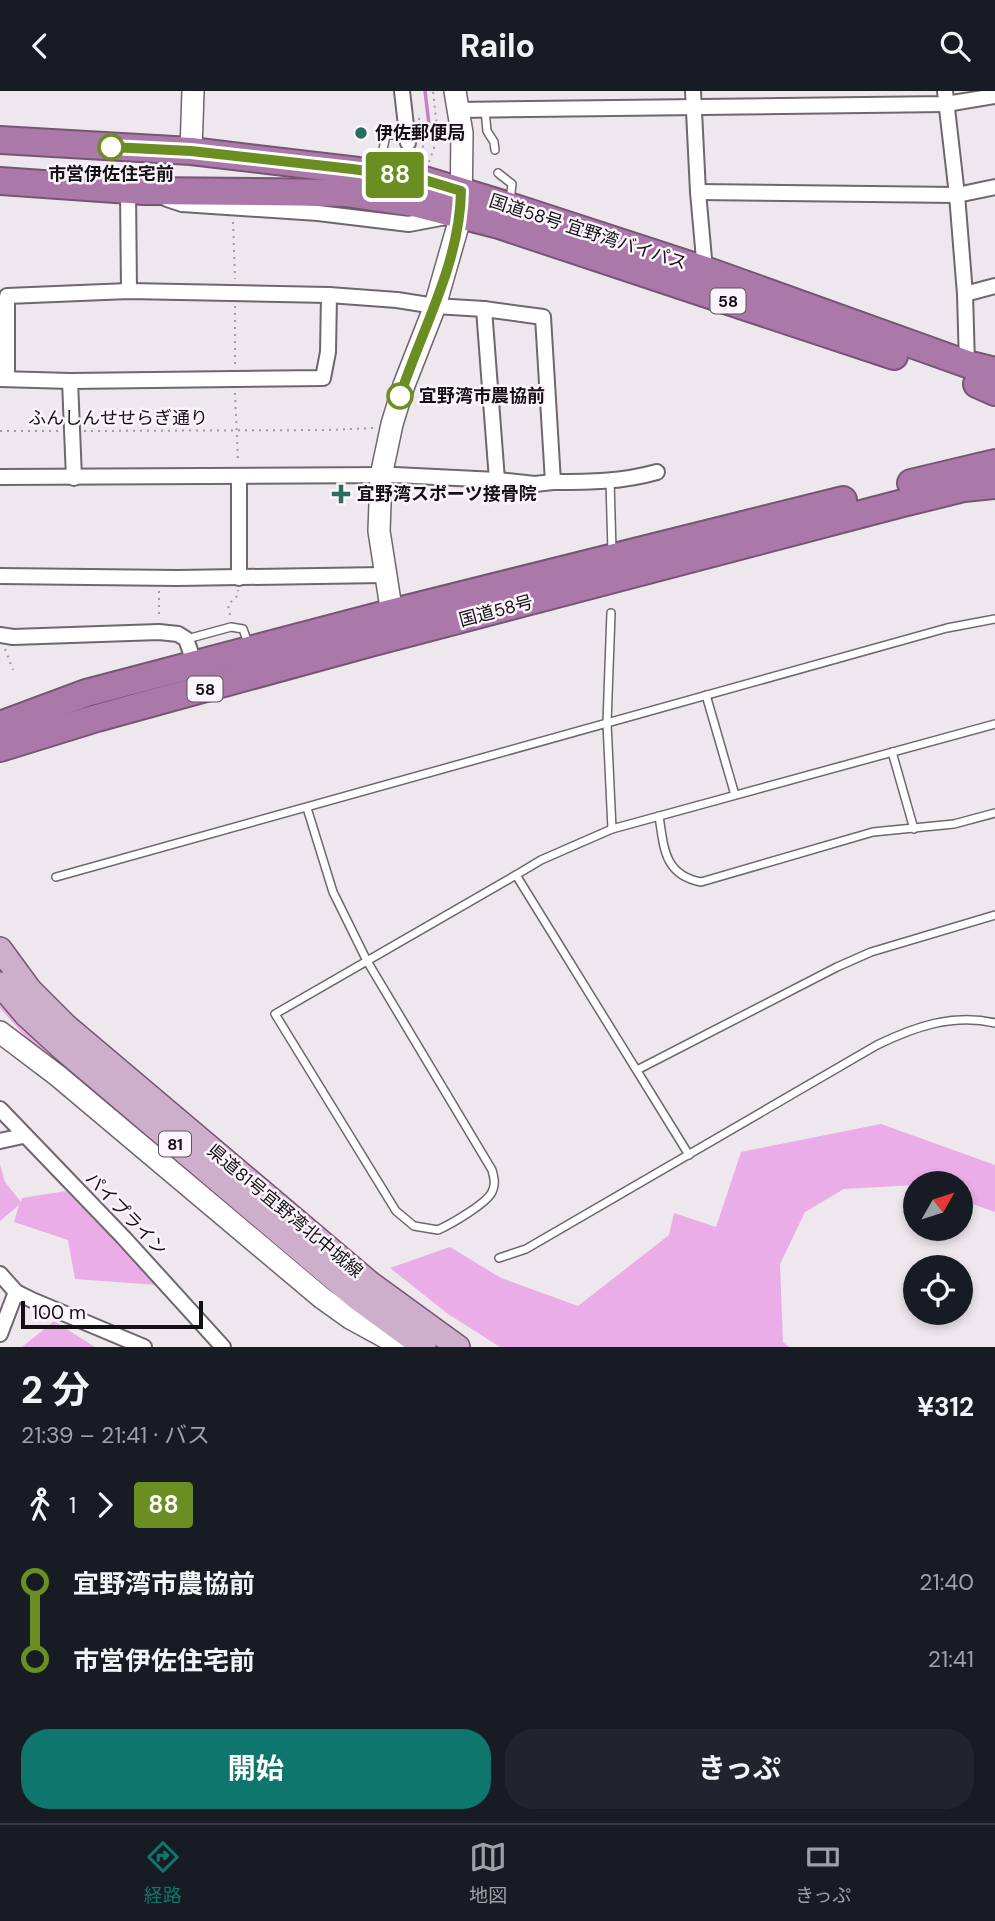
<!DOCTYPE html>
<html lang="ja">
<meta charset="utf-8">
<style>
:root{--surface:#171b24;--page:#20242c;--text:#f1f3f6;--muted:#9ea1a6;--line:#363941;--accent:#0f766e}
body{margin:0;font-family:"DM Sans","Noto Sans JP",sans-serif;background:var(--page);color:var(--text);height:100vh;display:flex;flex-direction:column;font-size:26px;white-space:nowrap}
*{box-sizing:border-box;margin:0}
p{font-size:23px;color:var(--muted)}
.icon{flex:none;width:38px;height:38px;fill:none;stroke:currentColor;stroke-width:2;stroke-linecap:round;stroke-linejoin:round}
.map{position:relative;height:1256px;overflow:hidden}
.panel{display:flex;flex-direction:column;background:var(--surface);flex:1}
.panel>*{flex:none}
.badge{padding:0 14px;border-radius:5px;font-size:24px;line-height:46px}
.needle{width:46px;rotate:51deg}
.fabs{position:absolute;left:903px;top:1080px;display:grid;gap:14px}
.fabs a{display:grid;place-items:center;width:70px;height:70px;border-radius:50%;background:var(--surface);box-shadow:0 4px 10px #0003;font-size:35px}
.scale{position:absolute;left:21px;bottom:18px;width:182px;box-sizing:border-box;padding-left:7px;border:4px solid #131113;border-top:0;font-size:19px;line-height:24px;white-space:nowrap;color:#131113;-webkit-text-stroke:5px #fcf4fc;paint-order:stroke}
.map>.badge{position:absolute;translate:-50% -50%;box-shadow:0 0 0 4px #fff}
.legs{display:flex;align-items:center;gap:10px;height:77px;padding:0 21px;font-size:23px}
.legs p{margin-inline-start:auto}
.summary{display:flex;align-items:center;justify-content:space-between;height:119px;padding:0 21px}
h1{font-size:38px;font-weight:700;line-height:52px}
.action{display:flex;gap:14px;margin-top:auto;padding:14px 21px}
.action a{flex:1;height:80px;border-radius:28px;background:var(--accent);color:#fff;font-size:28px;font-weight:700;line-height:80px;text-align:center}
.action a+a{background:var(--page);color:var(--text)}
ul{padding:0 21px;list-style:none}
li{display:flex;align-items:center;gap:24px;height:77px;font-size:26px}
li i{display:grid;place-items:center;width:10px;height:100%;margin:0 9px;background:currentColor}
li i::after{content:'';width:18px;height:18px;margin:-9px;border:5px solid;border-radius:50%;background:var(--surface)}
li p{margin-inline-start:auto}
li:first-child i{background:linear-gradient(#0000 50%,currentColor 0)}
li:last-child i{background:linear-gradient(currentColor 50%,#0000 0)}
header{display:flex;justify-content:space-between;align-items:center;height:91px;padding:0 21px;background:var(--surface);font-size:32px;font-weight:700}
.tabs{display:flex;justify-content:space-around;align-items:center;height:98px;border-top:2px solid var(--line);background:var(--surface);font-size:19px;color:var(--muted)}
.tabs a{display:grid;justify-items:center;gap:4px}
.tabs .on{color:var(--accent)}
.map>svg:first-child{display:block}
</style>
<header><svg class="icon" aria-label="back" viewBox="0 0 24 24"><path d="M15 5l-7 7 7 7"/></svg>Railo<svg class="icon" aria-label="search" viewBox="0 0 24 24"><circle cx="10" cy="10" r="6"/><path d="M15 15l6 6"/></svg></header>
<div class="map">
<svg width="995" height="1256" viewBox="0 0 995 1256">
<rect width="100%" height="100%" fill="#efe7ee"/>
<!-- green -->
<g fill="#eaade7">
<polygon points="0,911 19,934 43,957 331,1198 317,1191 31,952 0,917"/>
<polygon points="881,1033 995,1074 995,1121 961,1109 961,1092 915,1092 915,1094 844,1098 805,1121 780,1173 783,1251 789,1256 500,1256 448,1223 390,1177 450,1156 501,1187 578,1215 669,1144 674,1122 716,1136 741,1061"/>
<polygon points="0,1073 5,1091 21,1111 22,1107 66,1100 157,1194 75,1188 68,1149 14,1131 19,1114 0,1130"/>
<polygon points="54,1230 95,1256 22,1256"/>
</g>
<g fill="none" stroke-linecap="round" stroke-linejoin="round">
<!-- stream -->
<polyline stroke="#c782c4" stroke-width="3.5" points="425,0 431,50"/>
<!-- lane casing -->
<g stroke="#6e676d" stroke-width="10">
<g id="lane">
<polyline points="485,19 487,40 494,51 495,59"/>
<polyline points="382,78 382,63 386,44 407,44"/>
<polyline points="498,82 512,93 510,110"/>
<polyline points="610,390 612,460"/>
<polyline points="611,522 607,632 612,738"/>
<polyline points="187,548 231,536 243,538 249,555"/>
<polyline points="706,604 735,704"/>
<polyline points="892,661 914,738"/>
<path d="M307,717L333,801L367,870L492,1079C494,1087 496,1093 492,1101C486,1113 451,1133 438,1139L414,1135L396,1120L275,923L516,784L541,769L612,738L995,633"/>
<path d="M659,725C664,757 664,784 701,791L873,741L954,733L995,722"/>
<polyline points="516,784 689,1064"/>
<polyline points="56,786 947,537 995,528"/>
<polyline points="637,979 837,876 871,861 995,824"/>
<path d="M499,1167L526,1158L877,954C914,936 953,922 995,932"/>
</g>
</g>
<!-- street casing -->
<g stroke="#6e676d" stroke-width="18">
<g id="street">
<polyline points="402,0 408,52"/>
<polyline points="693,0 698,101 705,179"/>
<polyline points="945,0 957,104 965,203 967,273"/>
<polyline points="457,19 946,13 995,5"/>
<polyline points="128,99 129,200"/>
<polyline points="698,101 957,104 995,96"/>
<polyline points="167,108 182,113 318,122 409,133 446,126"/>
<polyline points="965,203 995,195"/>
<polyline points="484,218 497,389"/>
<polyline points="0,288 70,290 323,287 328,261 329,204"/>
<polyline points="70,290 74,387"/>
<polyline points="239,385 239,487"/>
<polyline points="0,386 395,384 497,389 535,393 553,391 543,226 484,218 435,215 397,209 329,204 129,200 7,205 7,288"/>
<path d="M553,391C588,391 622,391 657,381"/>
<polyline points="0,485 177,487 384,484"/>
<polyline points="0,544 13,546 159,541 178,543 186,548 195,574"/>
<polyline points="0,1018 124,1147 223,1256"/>
<polyline points="0,1050 23,1045"/>
<polyline points="0,1183 16,1201 32,1209 144,1256"/>
<polyline points="0,1243 16,1201"/>
</g>
</g>
<!-- secondary casing -->
<g stroke="#6e676d" stroke-width="24">
<g id="secondary">
<polyline points="191,60 193,0"/>
<polyline points="394,536 379,440 381,385 392,333 404,294 435,215 461,124 462,42 455,0"/>
<polyline points="0,941 58,985 322,1207 350,1227 403,1256"/>
</g>
</g>
<!-- primary casing -->
<g stroke="#765574" stroke-width="26">
<g id="primary">
<polyline points="0,858 30,899 65,934 370,1192 458,1256"/>
<polyline points="0,893 26,924 63,958 357,1207 424,1256"/>
</g>
</g>
<!-- highway casing -->
<g stroke="#765574" stroke-width="30">
<g id="highway">
<polyline points="0,49 191,60 418,87 509,115 705,179 967,273 995,280"/>
<polyline points="0,90 144,100 345,102 413,112 499,134 894,265"/>
<polyline points="977,293 995,301"/>
<polyline points="911,392 995,372"/>
<polyline points="0,634 86,602 390,522 843,409"/>
<polyline points="0,657 97,627 370,552 903,412 964,397 995,394"/>
</g>
</g>
<!-- path -->
<g stroke="#a19ba0" stroke-width="2" stroke-dasharray="2 5" stroke-linecap="butt">
<polyline points="419,27 425,70"/>
<polyline points="429,71 438,46 433,0"/>
<polyline points="233,131 235,188"/>
<polyline points="235,215 235,276"/>
<polyline points="235,302 238,370"/>
<polyline points="0,340 58,340"/>
<polyline points="84,340 328,339 373,337"/>
<polyline points="159,500 159,526"/>
<polyline points="230,524 228,514 238,504 238,499"/>
<polyline points="5,558 13,579"/>
</g>
<!-- lane -->
<use href="#lane" stroke="#fff" stroke-width="7"/>
<!-- street -->
<use href="#street" stroke="#fff" stroke-width="14"/>
<!-- secondary -->
<use href="#secondary" stroke="#fff" stroke-width="21"/>
<!-- primary -->
<use href="#primary" stroke="#cdafcb" stroke-width="23"/>
<!-- highway -->
<use href="#highway" stroke="#ab79a9" stroke-width="26"/>
</g>
<g fill="none" stroke-linecap="round" stroke-linejoin="round">
<!-- line-1 casing -->
<g stroke="#fff" stroke-width="16">
<path id="line-1" d="M111,56L191,60L352,78L418,87L461,100C460,172 422,238 400,305"/>
</g>
<!-- line-1 -->
<use href="#line-1" stroke="#6b8e23" stroke-width="10"/>
</g>
<!-- markers -->
<g fill="#296d60" stroke="#fcf4fc" stroke-width="2.5">
<circle cx="361" cy="42" r="7"/>
<path d="M337.5 392.5h7v7h7v7h-7v7h-7v-7h-7v-7h7z"/>
</g>
<g fill="#fff" stroke="#6b8e23" stroke-width="3.5">
<circle cx="111" cy="56" r="12"/>
<circle cx="400" cy="305" r="12"/>
</g>
<g text-anchor="middle" stroke-width="5" stroke-linejoin="round" paint-order="stroke">
<!-- shield labels -->
<g fill="#fcf4fc" stroke="#595559" stroke-width="2">
<rect x="710.5" y="197.5" width="35" height="25" rx="5"/>
<rect x="187.5" y="585.5" width="35" height="25" rx="5"/>
<rect x="159" y="1040.5" width="32" height="25" rx="5"/>
</g>
<g font-size="16" font-weight="bold" fill="#131113">
<text x="728" y="216">58</text>
<text x="205" y="604">58</text>
<text x="175" y="1059">81</text>
</g>
<!-- poi labels -->
<g font-size="18" font-weight="bold" fill="#131113" stroke="#fcf4fc" text-anchor="start">
<text x="375" y="48">伊佐郵便局</text>
<text x="357" y="409">宜野湾スポーツ接骨院</text>
</g>
<!-- stop labels -->
<g font-size="18" font-weight="bold" fill="#131113" stroke="#fcf4fc">
<text x="111" y="89">市営伊佐住宅前</text>
<text x="419" y="311" text-anchor="start">宜野湾市農協前</text>
</g>
<!-- street labels -->
<g font-size="18" fill="#131113" stroke="#fcf4fc">
<text transform="translate(588 141) rotate(18)" y="6">国道58号 宜野湾バイパス</text>
<text x="118" y="333">ふんしんせせらぎ通り</text>
<text transform="translate(496 520) rotate(-15)" y="6">国道58号</text>
<text transform="translate(285 1120) rotate(40)" y="6">県道81号宜野湾北中城線</text>
<text transform="translate(126 1123) rotate(46)" y="6">パイプライン</text>
</g>
</g>
</svg>
<div class="fabs">
<a><svg class="needle" viewBox="-14 -14 28 28"><path d="M0-13l5 13h-10z" fill="#e53935"/><path d="M0 13l5-13h-10z" fill="#9ea1a6"/></svg></a>
<a><svg class="icon" aria-label="locate" viewBox="0 0 24 24"><circle cx="12" cy="12" r="6"/><path d="M12 2v4M12 18v4M2 12h4M18 12h4"/></svg></a>
</div>
<div class="scale">100 m</div>
<b class="badge" style="left:395px;top:84px;background:#6b8e23;color:#fff">88</b>
</div>
<section class="panel">
<div class="summary"><div><h1>2 分</h1><p>21:39 – 21:41 · バス</p></div><b>¥312</b></div>
<div class="legs"><svg class="icon" aria-label="walk" viewBox="0 0 24 24"><circle cx="13" cy="4" r="2"/><path d="M13 8l-2 6 4 7M11 14l-3 7M7 12l3-4h3l4 4"/></svg>1<svg class="icon" aria-label="forward" viewBox="0 0 24 24"><path d="M9 5l7 7-7 7"/></svg><b class="badge" style="background:#6b8e23;color:#fff">88</b></div>
<ul>
<li><i style="color:#6b8e23"></i><b>宜野湾市農協前</b><p>21:40</p></li>
<li><i style="color:#6b8e23"></i><b>市営伊佐住宅前</b><p>21:41</p></li>
</ul>
<div class="action"><a>開始</a><a>きっぷ</a></div>
</section>
<nav class="tabs">
<a class="on"><svg class="icon" aria-label="directions" viewBox="0 0 24 24"><path d="M12 3l9 9-9 9-9-9zM9 14v-3h6M13 9l2 2-2 2"/></svg>経路</a>
<a><svg class="icon" aria-label="map" viewBox="0 0 24 24"><path d="M3 6l6-2 6 2 6-2v14l-6 2-6-2-6 2zM9 4v14M15 6v14"/></svg>地図</a>
<a><svg class="icon" aria-label="tickets" viewBox="0 0 24 24"><path d="M3 7h18v10H3zM15 7v10"/></svg>きっぷ</a>
</nav>
